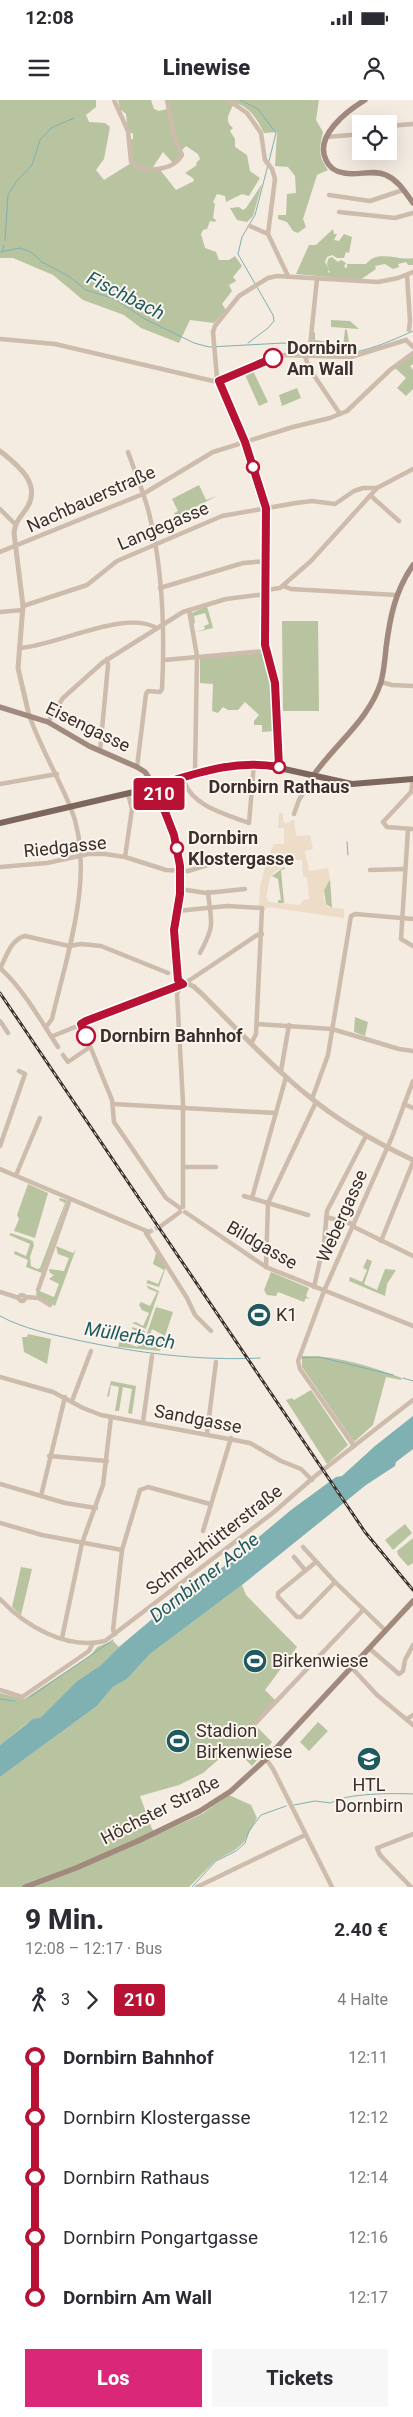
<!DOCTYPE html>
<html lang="de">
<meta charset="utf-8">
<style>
:root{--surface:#fff;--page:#f7f7f7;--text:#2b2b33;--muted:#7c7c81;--accent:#db2777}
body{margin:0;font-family:Roboto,sans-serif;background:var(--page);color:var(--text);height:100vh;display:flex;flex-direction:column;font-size:19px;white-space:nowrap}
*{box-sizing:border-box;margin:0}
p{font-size:16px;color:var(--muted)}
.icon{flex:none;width:28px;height:28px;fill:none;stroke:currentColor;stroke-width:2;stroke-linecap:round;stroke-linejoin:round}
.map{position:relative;height:1787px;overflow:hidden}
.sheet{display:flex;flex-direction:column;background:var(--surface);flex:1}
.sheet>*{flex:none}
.badge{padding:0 10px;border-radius:4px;font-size:18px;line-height:32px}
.fabs{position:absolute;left:352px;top:15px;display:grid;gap:10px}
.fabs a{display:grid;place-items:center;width:45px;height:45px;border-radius:0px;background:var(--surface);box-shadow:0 5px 20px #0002;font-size:25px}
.map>.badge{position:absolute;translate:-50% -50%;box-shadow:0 0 0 2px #fff}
.legs{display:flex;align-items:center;gap:8px;height:55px;padding:0 25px;font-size:16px}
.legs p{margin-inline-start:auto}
.head{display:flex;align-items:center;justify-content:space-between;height:85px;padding:0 25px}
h1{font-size:28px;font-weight:800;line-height:38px}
.cta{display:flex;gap:10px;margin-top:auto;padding:10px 25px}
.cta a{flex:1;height:58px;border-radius:0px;background:var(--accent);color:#fff;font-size:20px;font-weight:800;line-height:58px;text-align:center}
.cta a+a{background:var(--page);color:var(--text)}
ul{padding:0 25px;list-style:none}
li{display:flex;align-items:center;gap:18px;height:60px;font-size:19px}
li i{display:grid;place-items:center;width:8px;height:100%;margin:0 6px;background:currentColor}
li i::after{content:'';width:12px;height:12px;margin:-6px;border:4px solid;border-radius:50%;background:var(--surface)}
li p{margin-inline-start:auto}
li:first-child i{background:linear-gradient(#0000 50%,currentColor 0)}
li:last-child i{background:linear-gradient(currentColor 50%,#0000 0)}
.status{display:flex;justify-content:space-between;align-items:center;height:35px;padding:0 25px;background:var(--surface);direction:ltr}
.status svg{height:14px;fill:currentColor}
header{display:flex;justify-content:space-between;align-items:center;height:65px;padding:0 25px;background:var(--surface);font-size:22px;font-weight:800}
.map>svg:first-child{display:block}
</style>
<div class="status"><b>12:08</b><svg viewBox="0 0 49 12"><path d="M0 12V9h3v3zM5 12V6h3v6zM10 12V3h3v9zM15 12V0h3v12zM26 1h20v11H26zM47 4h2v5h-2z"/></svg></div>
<header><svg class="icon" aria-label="menu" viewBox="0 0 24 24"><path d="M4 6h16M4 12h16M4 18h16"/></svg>Linewise<svg class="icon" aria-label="person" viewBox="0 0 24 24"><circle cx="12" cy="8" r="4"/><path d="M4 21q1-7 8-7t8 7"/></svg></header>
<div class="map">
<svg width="413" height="1787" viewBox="0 0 413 1787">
<rect width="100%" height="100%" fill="#f4ebe1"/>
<!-- green -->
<g fill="#b8c4a0" fill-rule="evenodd">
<path d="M0,0H96V7L86,15L89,22L105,23L110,27L104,59L96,70L104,80L131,63L129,39H133V33L128,34L126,14L120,9L118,0H151L154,9L159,11L167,9L168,0H319L316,20L323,32C319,49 318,56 328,70L317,75L303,119L306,127L298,133L293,131L287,122L278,119V115H286L287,94L296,93L295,76L288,67L275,66L277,32L264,33C258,21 249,5 234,3C230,13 223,20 233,28L230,31L235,39V47L247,55L250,71L260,78L249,96L242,94L226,102L225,96L217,94L213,102L215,104L213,118L216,120L215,122L210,121L207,129L203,130L201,134L205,148L216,152L219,160H229L235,156L242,166L233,177L236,181L229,185L232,191L222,204L226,210L214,223L190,220L179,243L141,228L124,215L83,200L53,175L13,158H0ZM186,46L198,54L200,59L196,63L197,65L185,73L193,78L194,81L176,90L161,71L154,70L153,67L163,52L173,63L181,55V51Z"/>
<polygon points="262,84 253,116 247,122 237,120 230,108 239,107 243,110 246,108"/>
<path d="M333,129L334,134H337L334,140L339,141L344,134L352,137L349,153L346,152L344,158H337L332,155L327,157L325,162L329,169L328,172L330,173L327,164L328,159L332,157L338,162L341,160L346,163L344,167L347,168V164H366C378,149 397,161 413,158V165H408L406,162L398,164L399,167L393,169L385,164L375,166L376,169L360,180L296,174L309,145H316Z"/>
<polygon points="331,220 350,221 359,229 331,227"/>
<polygon points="345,229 347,230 350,249 329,247 312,241 313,232 315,233 315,240 330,242 330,246 343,248"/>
<polygon points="413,255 413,264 410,266 413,270 413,289 406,296 397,288 406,278 395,268"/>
<polygon points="253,271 268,302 259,306 245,275"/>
<polygon points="297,288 301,298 282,306 279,295"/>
<polygon points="199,385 206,400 217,396 176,417 174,413 178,411 172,399"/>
<polygon points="207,506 213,528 196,532 205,529 204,526 209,524 205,513 194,516 195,523 193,524 192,513"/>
<polygon points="282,521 318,521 319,611 283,611"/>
<polygon points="264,553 272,586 275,631 262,632 262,625 254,625 254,621 259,615 245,602 238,610 228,610 223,607 218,613 212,611 213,584 200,583 200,558"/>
<polygon points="284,767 285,769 281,770 284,803 278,803 278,800 281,800 278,779 272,776"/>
<polygon points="330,779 332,808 326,804 324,790"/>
<polygon points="355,917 368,922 365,936 354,932"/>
<polygon points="28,1084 48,1093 35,1138 14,1131 19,1119 17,1115"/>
<polygon points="60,1098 67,1100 42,1173 26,1167 28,1160 14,1154 15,1151 26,1156 30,1144 9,1135 11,1133 33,1141 34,1145 30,1157 31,1166 37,1169 40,1168 65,1103 59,1100"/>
<polygon points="56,1146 73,1153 76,1149 55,1206 36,1195 37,1190 54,1197 59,1184 49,1179 54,1175 50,1173 49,1169 64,1171 69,1158 58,1154"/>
<polygon points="156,1153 166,1167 159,1187 146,1183 148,1180 158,1184 164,1170 153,1164"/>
<polygon points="367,1159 372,1161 364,1184 377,1190 385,1169 396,1170 387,1184 385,1196 349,1181 350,1177 362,1182 367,1170 363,1168"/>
<polygon points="271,1172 309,1188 306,1196 310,1199 306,1198 304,1202 278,1192 276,1196 267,1195 264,1190"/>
<polygon points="146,1185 159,1191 146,1229 132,1223 136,1222 143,1226 149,1213 142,1210 139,1205 141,1202 150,1206 157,1192 149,1189"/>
<polygon points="156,1207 173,1212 160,1251 118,1247 123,1230 126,1232 125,1236 129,1237 127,1243 137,1247 143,1233 132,1229 132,1227 145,1231 144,1238 149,1239 147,1245 158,1247 163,1235 152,1229 149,1237 147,1233"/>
<polygon points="28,1234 51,1239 47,1264 24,1252 22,1237 27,1237"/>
<path d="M302,1256C336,1255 370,1266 402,1278L401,1280L386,1277L373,1325L354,1342L302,1267Z"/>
<polygon points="111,1281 136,1286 132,1314 128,1313 132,1289 123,1287 119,1311 115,1311 119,1287 111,1285 109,1297 107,1296"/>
<polygon points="311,1290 348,1345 327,1364 286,1300 292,1298 294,1300"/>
<polygon points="405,1424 412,1433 393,1450 385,1440"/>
<polygon points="413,1438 413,1463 408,1466 398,1455 397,1451"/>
<polygon points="21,1467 32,1469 21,1515 12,1507"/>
<polygon points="242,1485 246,1495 297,1547 265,1590 276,1601 255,1625 272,1642 252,1666 233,1647 203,1673 179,1685 140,1696 152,1729 158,1734 202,1714 229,1695 251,1705 257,1718 244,1742 235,1750 215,1761 189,1787 0,1787 0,1677 97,1606 113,1587 127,1579 150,1554"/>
<polygon points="113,1541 119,1547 101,1565 77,1581 40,1618 26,1624 0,1645 0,1593 24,1599 91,1555 97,1547"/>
<polygon points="318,1622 328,1631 309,1651 300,1642"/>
</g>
<!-- plaza -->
<path fill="#ecdcc8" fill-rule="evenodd" d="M279,713H283V721L286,724L294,719L296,736L310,735L313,749L305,751L309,771L328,768L330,779L324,790V799L328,807L344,809V818L268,807L263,812L259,806L260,786L267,760L274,744H284V728H278ZM286,760H302L303,777H307L309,799L303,800L300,805L269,802L266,797L270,778L274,772L285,765Z"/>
<!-- water -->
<polygon fill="#7fb0b2" points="413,1316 413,1349 396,1362 395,1366 366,1385 242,1485 150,1554 127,1579 113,1587 97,1606 0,1677 0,1645 33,1619 40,1618 77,1581 101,1565 119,1547 157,1515 204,1478 223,1467 291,1410 336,1377 342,1376 375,1346"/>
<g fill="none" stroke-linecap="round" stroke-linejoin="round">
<!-- stream -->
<g stroke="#7fb0b2" stroke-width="1">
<polyline points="240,0 258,9 276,33 269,61"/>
<polyline points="5,140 8,95 16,82 32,65 40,40 51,28 74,18"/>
<polyline points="0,152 20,148 31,152 42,162 70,177 86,190 115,199 145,219 194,243 209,247 284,243 307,249"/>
<polyline points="2,152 4,145"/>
<polyline points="248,243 268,228 274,221 273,215 238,154 242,137 255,115 268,65"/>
<path d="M311,250C345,262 382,245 413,231"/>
<polyline points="347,742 348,755"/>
<path d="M0,1216C24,1229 50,1234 77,1240C137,1253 198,1261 260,1258"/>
<polyline points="302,1258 319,1257 393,1275"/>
<polyline points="403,1278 413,1281"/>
<polyline points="30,1597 113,1540"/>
<polyline points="0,1599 15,1601"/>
<path d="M294,1705L315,1701L331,1703C346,1693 394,1693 413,1694"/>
<polyline points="192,1787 216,1761 236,1751 245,1743 249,1731 261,1715 286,1706"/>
</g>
<!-- minor-tunnel -->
<polyline stroke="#cfc6bd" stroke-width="4.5" stroke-dasharray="4.5 2" stroke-linecap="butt" points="149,1132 161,1126"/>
<!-- minor -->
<g stroke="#cdbbac" stroke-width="4.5">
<path d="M114,0L128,31L131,62C144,74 173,71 182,55L174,36L167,0"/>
<polyline points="228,0 247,13 261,33 265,60 272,69 275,79 268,134 288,176"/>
<polyline points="389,26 413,24"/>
<polyline points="326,37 351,35 361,31"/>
<polyline points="329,95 370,101 403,90"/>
<polyline points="339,112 395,118 413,113"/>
<polyline points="250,126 268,134"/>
<polyline points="407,175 410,221 409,230"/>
<polyline points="0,239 55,244 213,281 222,280 282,255 351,257 406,240"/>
<polyline points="406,240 413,247"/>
<polyline points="305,256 309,268 340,314"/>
<polyline points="309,256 317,179"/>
<path d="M128,352C135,372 144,393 149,413C163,470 165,531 162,589L160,592L148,591L146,594L137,667"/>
<polyline points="371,396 399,421"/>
<polyline points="0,409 15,424"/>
<polyline points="0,452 143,394 213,352 293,327 330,318 347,311 390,270 413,253"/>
<polyline points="283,486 291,489 396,495"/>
<polyline points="160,488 243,463 267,461"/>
<polyline points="267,490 280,488 311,461 377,388 413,369"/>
<polyline points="23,506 87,485 117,461 222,416 296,403 312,401 335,404 354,391 363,388 377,388"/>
<polyline points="189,510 197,556 195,673"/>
<polyline points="0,512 23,510"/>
<path d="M19,548C57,546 123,509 157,528"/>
<polyline points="164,560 266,551"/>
<polyline points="381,582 392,585 413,586"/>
<path d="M29,615C40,646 57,675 70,706C97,770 67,854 52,919L46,927"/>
<polyline points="48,622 63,598 102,563 183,512 226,499 266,494"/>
<polyline points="100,651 108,565 107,559"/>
<polyline points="279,667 275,583 265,545 265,408 245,342 217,278 213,232 215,226 239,196 268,178 277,176 378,182 398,178 413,172"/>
<path d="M187,677L184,681C193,707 226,714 249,723L254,664"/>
<polyline points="413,679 411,692 383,722 387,727 413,729"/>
<polyline points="0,684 57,674"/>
<polyline points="294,714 299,700 313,676"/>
<polyline points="408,729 401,839 413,846"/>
<polyline points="125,757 132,709 128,694"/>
<polyline points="0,767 47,763 88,754 105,754 125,757 166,770 188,771 227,759 250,757"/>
<polyline points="370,770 405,769"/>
<polyline points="180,789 206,793 245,789"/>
<polyline points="177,811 227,806 262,808 256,934 252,942"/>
<path d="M200,853C216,823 211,824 208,792"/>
<path d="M0,868C24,890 41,921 58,947"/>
<path d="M0,869C6,857 11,839 25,836L69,846L81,844L101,846L168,873"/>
<polyline points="182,885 177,893 183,1003 183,1107"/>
<polyline points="0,921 8,933"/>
<polyline points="81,924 112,1000 114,1022 166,1098 180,1108"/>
<polyline points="257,924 332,929 399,949 413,951"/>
<polyline points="53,936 190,880 257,835 262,834"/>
<polyline points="63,955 68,962 90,947"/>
<polyline points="281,971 289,925"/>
<polyline points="312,999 328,955 351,816 355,814 413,819"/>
<polyline points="113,1004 276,1013"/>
<polyline points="404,1004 413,1008"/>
<polyline points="0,1046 25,974 19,971"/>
<polyline points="183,1067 216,1067"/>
<polyline points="0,1069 149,1132"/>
<polyline points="16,1075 40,1018"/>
<polyline points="244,1096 308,1115"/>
<polyline points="252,1098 286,977"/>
<polyline points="185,1112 266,1167 413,1226"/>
<polyline points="326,1117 353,1124"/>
<polyline points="161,1126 180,1112"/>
<polyline points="352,1126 413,1156"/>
<polyline points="146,1133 187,1198 195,1215 211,1231"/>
<polyline points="381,1141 413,1062"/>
<polyline points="266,1167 268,1103 316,1002"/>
<polyline points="314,1187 324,1143 327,1111 366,1036"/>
<polyline points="38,1190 70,1099"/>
<polyline points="0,1192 19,1198"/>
<circle cx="22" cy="1198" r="3"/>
<polyline points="25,1197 39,1198 50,1205"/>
<polyline points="0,1277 53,1292 83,1308 101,1315 250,1343 281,1361 301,1369 312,1380"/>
<polyline points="72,1301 91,1251"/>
<polyline points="143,1322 152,1256"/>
<polyline points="207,1333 216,1262"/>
<polyline points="354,1346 300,1269 298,1261 324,1191 392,1037 413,981"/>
<polyline points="49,1356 107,1361"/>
<polyline points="0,1384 65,1403 96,1408"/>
<polyline points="41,1396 65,1297"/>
<polyline points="0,1423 42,1435 122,1450"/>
<polyline points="203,1431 231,1338"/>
<polyline points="303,1447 335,1482 386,1531"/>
<polyline points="294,1457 305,1470"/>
<polyline points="316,1462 278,1493 278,1497 297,1517 301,1517 335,1482"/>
<path d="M0,1499C25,1526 66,1550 105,1541L274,1412L314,1377L413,1300"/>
<polyline points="115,1534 113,1530 122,1450 140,1390 148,1387 210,1404"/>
<polyline points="62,1538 82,1443 103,1385 111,1317"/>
<polyline points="370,1549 399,1574 403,1571 405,1560 413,1545"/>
<polyline points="352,1568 377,1595 413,1625"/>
<polyline points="0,1590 22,1597 89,1551 93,1543"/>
<polyline points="407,1619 413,1615"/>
<polyline points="251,1628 363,1510"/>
<polyline points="266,1659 273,1669 332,1787"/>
<polyline points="197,1787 305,1735"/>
<polyline points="411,1787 380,1755 377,1748 413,1734"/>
</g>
<!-- tertiary -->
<g stroke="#cdbbac" stroke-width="5">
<path d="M0,351C16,364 41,382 28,406C22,416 15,421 14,433L23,506L18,568L29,615"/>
<path d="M155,686L174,735L180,766V794L174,832L178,880L193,886L201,893C235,927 269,964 306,994C338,1021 375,1042 413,1060"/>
</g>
<!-- secondary -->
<g stroke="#a18a7d" stroke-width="5.5">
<path d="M365,0C347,11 314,36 326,60C329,67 336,72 344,73C358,76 373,69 386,75C399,81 405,92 413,103"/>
<polyline points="0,607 48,622 89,646 137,667 145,672 155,686"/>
<path d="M313,676C335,644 369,620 381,582C384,571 385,559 386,548C390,517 395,491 413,465"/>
<polyline points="25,1787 76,1768 140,1740 200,1711 231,1691 266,1659 413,1501"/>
</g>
<!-- primary -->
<polyline stroke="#7d675c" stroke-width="6" points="0,723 138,691 211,669 236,665 266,665 352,684 413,679"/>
<!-- rail casing -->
<g stroke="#3b302b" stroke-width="3">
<polyline id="rail" points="0,893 365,1432 413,1490"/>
</g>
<!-- rail -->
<use href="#rail" stroke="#fbf5ee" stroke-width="1" stroke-dasharray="4" stroke-linecap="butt"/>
</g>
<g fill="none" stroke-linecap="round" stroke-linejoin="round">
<!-- line-1 casing -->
<g stroke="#fff" stroke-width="11">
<path id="line-1" d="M86,936L81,924L86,921L183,884L178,880L174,830L180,794V766L174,735L155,686C197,673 235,659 279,667L275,583L265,545L266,408L245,342L219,281L273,258"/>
</g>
<!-- line-1 -->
<use href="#line-1" stroke="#b71234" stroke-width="8"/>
</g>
<!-- icons -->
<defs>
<g id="stadium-disc" transform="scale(1.25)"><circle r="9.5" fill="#1f5a5e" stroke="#fbf5ee"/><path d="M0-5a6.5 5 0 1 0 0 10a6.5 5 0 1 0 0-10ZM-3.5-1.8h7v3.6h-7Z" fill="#fff"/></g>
<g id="school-disc" transform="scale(1.25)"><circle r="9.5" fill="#1f5a5e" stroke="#fbf5ee"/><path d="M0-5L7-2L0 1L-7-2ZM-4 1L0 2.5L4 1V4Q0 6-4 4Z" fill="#fff"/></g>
</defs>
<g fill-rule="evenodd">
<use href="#stadium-disc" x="259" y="1215"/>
<use href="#stadium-disc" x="255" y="1561"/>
<use href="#stadium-disc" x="178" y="1641"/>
<use href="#school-disc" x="369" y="1659"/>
</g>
<!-- markers -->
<g fill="#fff" stroke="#b71234" stroke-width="2.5">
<circle cx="273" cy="258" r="9"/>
<circle cx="253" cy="367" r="6"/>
<circle cx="279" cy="667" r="6"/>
<circle cx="177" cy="748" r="6"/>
<circle cx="86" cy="936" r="9"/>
</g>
<g text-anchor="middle" stroke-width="4" stroke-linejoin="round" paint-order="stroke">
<!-- stop labels -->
<g font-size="18" font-weight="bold" fill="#3b302b" stroke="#fbf5ee" text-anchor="start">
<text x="287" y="254">Dornbirn<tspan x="287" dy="21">Am Wall</tspan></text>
<text x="279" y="693" text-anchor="middle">Dornbirn Rathaus</text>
<text x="188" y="744">Dornbirn<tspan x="188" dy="21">Klostergasse</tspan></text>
<text x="100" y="942">Dornbirn Bahnhof</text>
</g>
<!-- street labels -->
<g font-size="18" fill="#3b302b" stroke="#fbf5ee">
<text transform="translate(91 399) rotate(-24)" y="6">Nachbauerstraße</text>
<text transform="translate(163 426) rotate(-23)" y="6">Langegasse</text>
<text transform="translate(88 627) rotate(26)" y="6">Eisengasse</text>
<text transform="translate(65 747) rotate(-6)" y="6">Riedgasse</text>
<text transform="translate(342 1116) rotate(-66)" y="6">Webergasse</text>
<text transform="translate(262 1145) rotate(30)" y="6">Bildgasse</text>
<text transform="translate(198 1319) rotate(11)" y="6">Sandgasse</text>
<text transform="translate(214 1440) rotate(-38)" y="6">Schmelzhütterstraße</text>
<text transform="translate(160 1710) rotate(-27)" y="6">Höchster Straße</text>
</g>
<!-- poi labels -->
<g font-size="18" fill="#3b302b" stroke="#fbf5ee" text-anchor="start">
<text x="276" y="1221">K1</text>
<text x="272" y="1567">Birkenwiese</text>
<text x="196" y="1637">Stadion<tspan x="196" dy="21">Birkenwiese</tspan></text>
<text x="369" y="1691" text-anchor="middle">HTL<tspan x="369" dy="21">Dornbirn</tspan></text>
</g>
<!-- water labels -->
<g font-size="19" font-style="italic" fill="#1f5a5e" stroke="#fbf5ee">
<text transform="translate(126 195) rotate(27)" y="7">Fischbach</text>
<text transform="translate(130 1235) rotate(9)" y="7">Müllerbach</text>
<text transform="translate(204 1477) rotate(-38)" y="7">Dornbirner Ache</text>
</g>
</g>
</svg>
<div class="fabs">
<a><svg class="icon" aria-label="locate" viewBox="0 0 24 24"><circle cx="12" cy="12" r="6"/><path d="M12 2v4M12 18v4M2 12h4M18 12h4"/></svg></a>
</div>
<b class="badge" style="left:159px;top:694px;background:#b71234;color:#fff">210</b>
</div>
<section class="sheet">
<div class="head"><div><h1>9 Min.</h1><p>12:08 – 12:17 · Bus</p></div><b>2.40 €</b></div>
<div class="legs"><svg class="icon" aria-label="walk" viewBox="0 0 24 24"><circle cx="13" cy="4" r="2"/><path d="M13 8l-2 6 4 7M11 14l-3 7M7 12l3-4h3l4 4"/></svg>3<svg class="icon" aria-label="forward" viewBox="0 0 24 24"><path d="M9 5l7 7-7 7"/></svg><b class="badge" style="background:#b71234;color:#fff">210</b><p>4 Halte</p></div>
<ul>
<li><i style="color:#b71234"></i><b>Dornbirn Bahnhof</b><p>12:11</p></li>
<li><i style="color:#b71234"></i><span>Dornbirn Klostergasse</span><p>12:12</p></li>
<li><i style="color:#b71234"></i><span>Dornbirn Rathaus</span><p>12:14</p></li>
<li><i style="color:#b71234"></i><span>Dornbirn Pongartgasse</span><p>12:16</p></li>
<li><i style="color:#b71234"></i><b>Dornbirn Am Wall</b><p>12:17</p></li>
</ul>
<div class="cta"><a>Los</a><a>Tickets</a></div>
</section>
